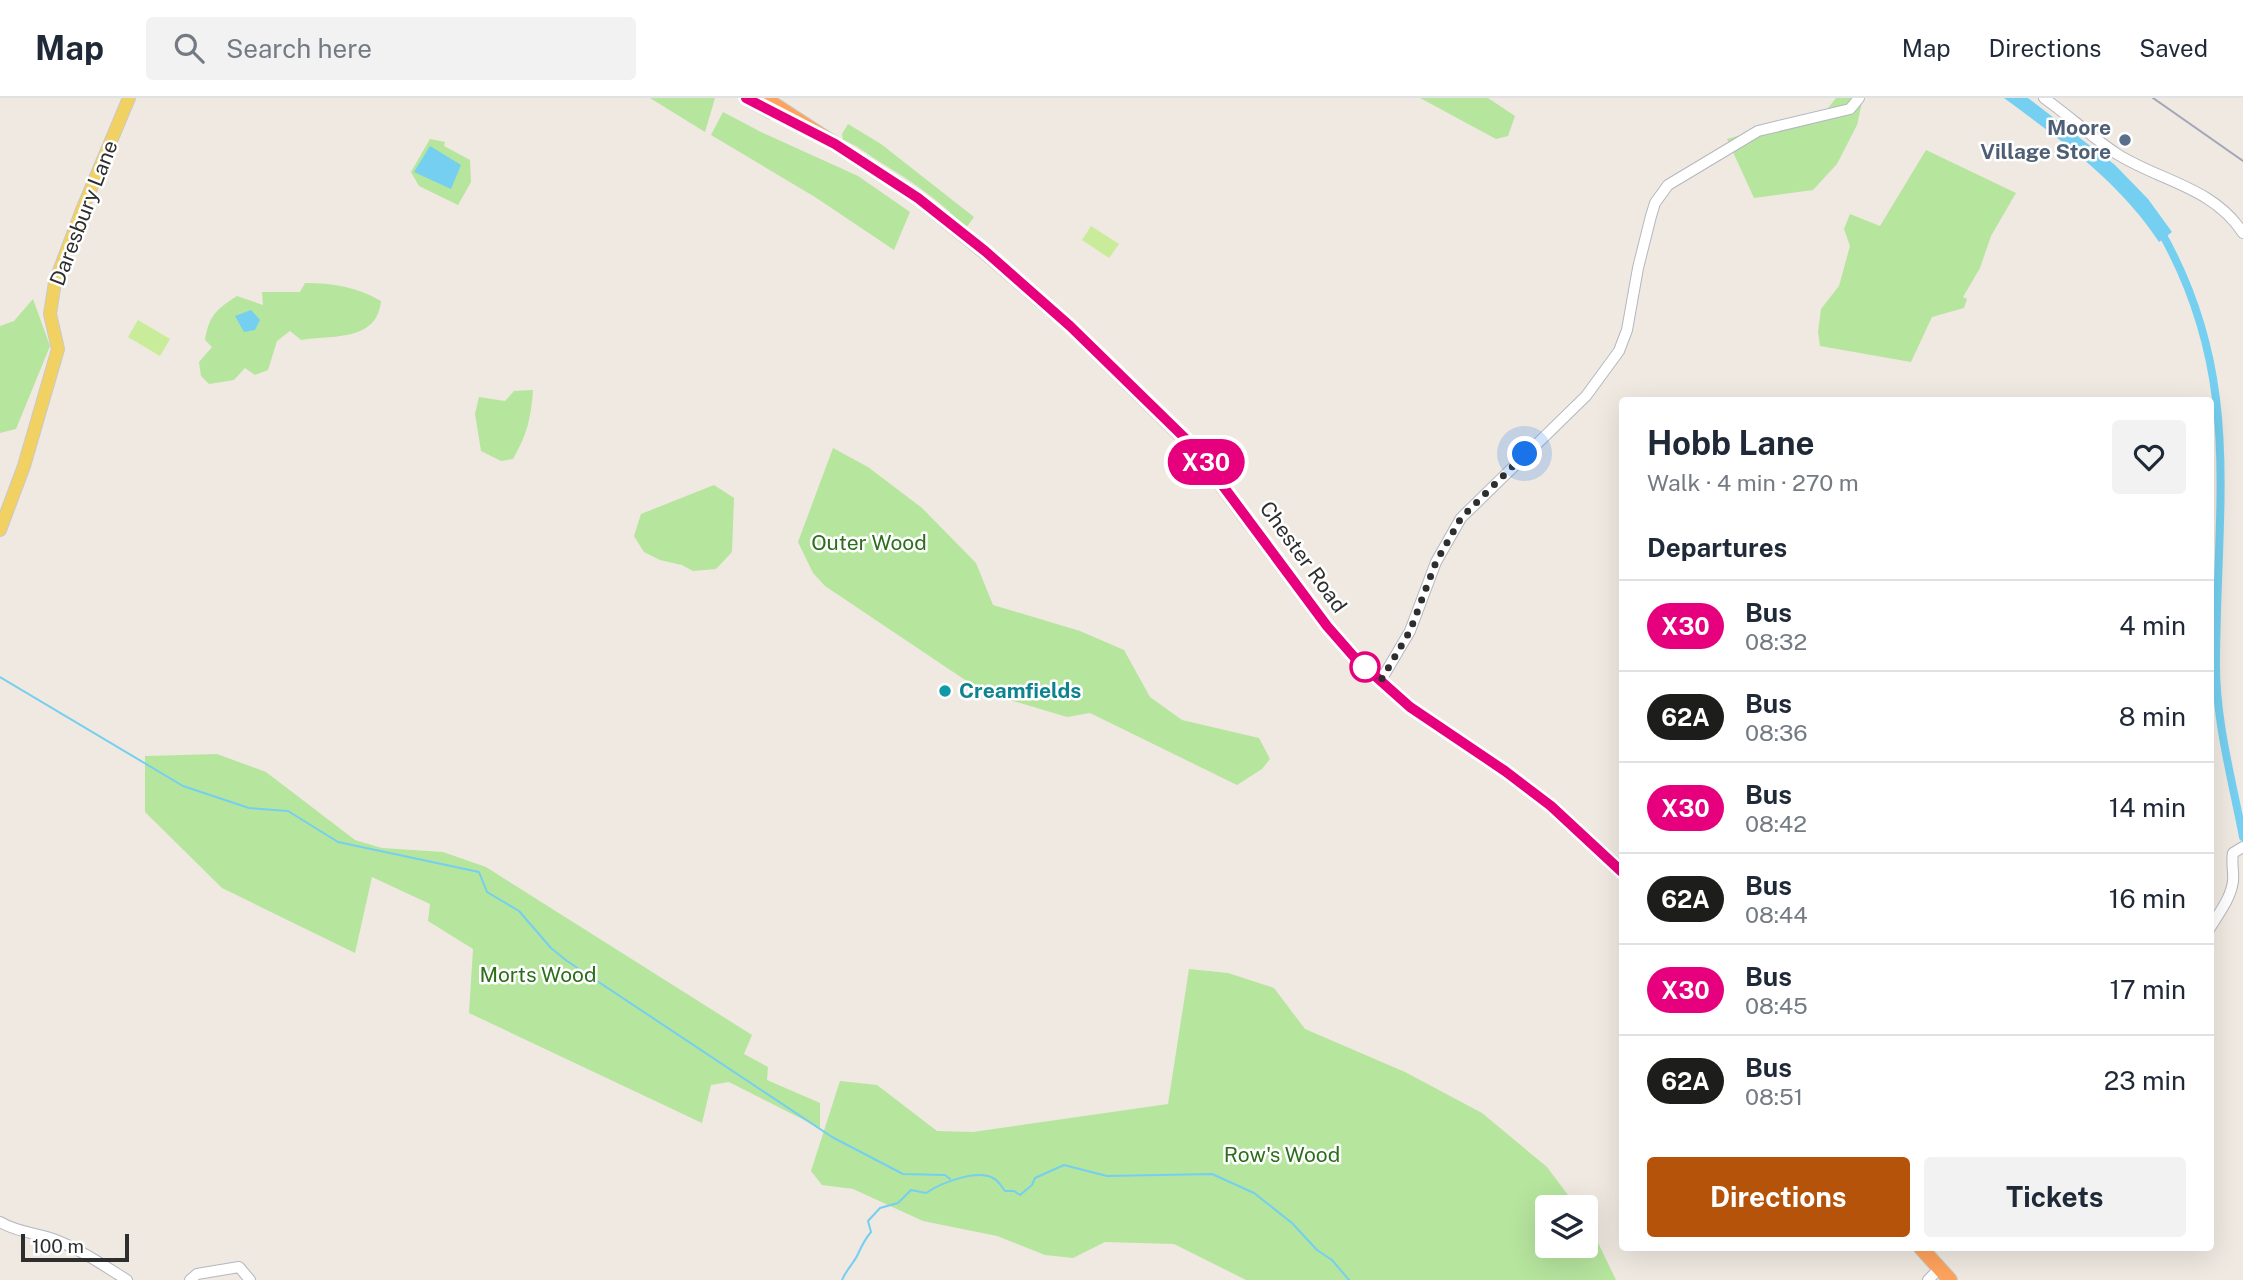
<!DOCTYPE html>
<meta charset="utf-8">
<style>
:root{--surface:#fff;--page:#f2f2f3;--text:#1f2937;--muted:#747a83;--line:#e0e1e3;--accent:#b45309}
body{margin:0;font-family:"Public Sans",sans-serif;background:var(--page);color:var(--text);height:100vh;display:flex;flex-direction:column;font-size:26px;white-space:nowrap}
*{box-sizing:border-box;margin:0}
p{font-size:23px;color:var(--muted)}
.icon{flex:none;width:38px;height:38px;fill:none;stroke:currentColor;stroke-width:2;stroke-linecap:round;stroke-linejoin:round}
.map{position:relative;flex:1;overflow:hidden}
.details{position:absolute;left:1619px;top:299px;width:595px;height:854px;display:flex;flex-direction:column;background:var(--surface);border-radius:7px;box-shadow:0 7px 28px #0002}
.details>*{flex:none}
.badge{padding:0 14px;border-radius:23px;font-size:24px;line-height:46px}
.buttons{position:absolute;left:1535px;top:1097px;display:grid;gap:14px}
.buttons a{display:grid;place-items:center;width:63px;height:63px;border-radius:7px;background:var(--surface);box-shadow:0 7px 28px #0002;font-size:35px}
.scale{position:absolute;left:21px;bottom:18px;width:108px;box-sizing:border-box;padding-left:7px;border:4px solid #2e2e2e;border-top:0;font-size:19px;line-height:24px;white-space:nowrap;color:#2e2e2e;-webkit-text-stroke:5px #fff;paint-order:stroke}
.you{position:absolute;width:35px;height:35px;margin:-18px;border:5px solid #fff;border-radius:50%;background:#1a73e8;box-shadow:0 0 0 10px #1a73e833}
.map>.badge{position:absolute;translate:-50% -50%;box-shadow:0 0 0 4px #fff}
h2{padding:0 28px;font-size:26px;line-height:63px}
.round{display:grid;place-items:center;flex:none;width:74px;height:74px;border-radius:7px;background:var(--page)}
.summary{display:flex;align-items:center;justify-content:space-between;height:119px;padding:0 28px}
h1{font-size:33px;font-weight:700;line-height:52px}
.primary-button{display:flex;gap:14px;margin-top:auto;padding:14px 28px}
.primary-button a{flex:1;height:80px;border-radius:7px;background:var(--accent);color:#fff;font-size:28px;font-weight:700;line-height:80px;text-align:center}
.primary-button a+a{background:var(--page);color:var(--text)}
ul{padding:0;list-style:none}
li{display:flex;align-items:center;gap:21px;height:91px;padding:0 28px;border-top:2px solid var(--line)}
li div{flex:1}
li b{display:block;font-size:26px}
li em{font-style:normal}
li .badge{min-width:77px;font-weight:700;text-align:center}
header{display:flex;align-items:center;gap:42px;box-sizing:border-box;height:98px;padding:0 35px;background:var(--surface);border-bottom:2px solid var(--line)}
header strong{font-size:33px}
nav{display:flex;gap:38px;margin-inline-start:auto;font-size:24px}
.search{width:490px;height:63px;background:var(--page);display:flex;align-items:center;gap:18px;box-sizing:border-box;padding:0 24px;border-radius:7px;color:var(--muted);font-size:26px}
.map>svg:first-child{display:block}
</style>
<header>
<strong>Map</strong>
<div class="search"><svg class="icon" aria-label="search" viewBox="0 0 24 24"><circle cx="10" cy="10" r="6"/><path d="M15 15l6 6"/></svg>Search here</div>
<nav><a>Map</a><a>Directions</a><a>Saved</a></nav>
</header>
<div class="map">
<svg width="2243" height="1182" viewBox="0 0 2243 1182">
<rect width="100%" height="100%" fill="#efe9e1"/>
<!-- green -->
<g fill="#b6e59e">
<polygon points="650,0 715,0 705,34"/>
<polygon points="1420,0 1488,0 1515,18 1508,38 1496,41"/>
<polygon points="1836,0 1863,0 1857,27 1837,66 1813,92 1754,100 1727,41 1825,14"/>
<polygon points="723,14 761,34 858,78 910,114 894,152 815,99 711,37"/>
<path d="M848,26L881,46L974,119L966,130C941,103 911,83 880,64C867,56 857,47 843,42L842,36Z"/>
<polygon points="430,41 445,44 444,48 470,62 471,84 458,107 419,88 411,74"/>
<polygon points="1926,52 2016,95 1991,138 1980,170 1963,199 1967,201 1964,210 1932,219 1911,264 1820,248 1818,234 1821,211 1839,188 1850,148 1844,131 1850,116 1880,128"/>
<path d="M305,185C333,185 357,189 381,203C377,244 332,237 301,242L290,233L277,243L268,272L255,277L245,270L234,282L209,286L201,278L199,264L212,249L205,242C209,217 217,211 237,198L263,207L262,194H300Z"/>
<polygon points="33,201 50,248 16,331 0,335 0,228 14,223"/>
<path d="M533,292C531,320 527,337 513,361L501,363L481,353L475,316L479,299L505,303L514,293Z"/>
<polygon points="833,350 868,369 922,410 976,465 993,507 1080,533 1124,552 1150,599 1182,622 1259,640 1270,661 1262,671 1237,687 1090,615 1067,619 983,594 825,488 813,475 798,444"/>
<polygon points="714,387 734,400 732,454 716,471 693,473 682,467 660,462 644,454 634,438 641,416"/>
<polygon points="217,656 266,674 355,742 382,750 443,754 486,769 752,937 744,956 768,969 767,982 820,1005 820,1030 729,984 711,987 702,1025 469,915 473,851 428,823 430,806 372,779 355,855 222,790 145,714 145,658"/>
<polygon points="1189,871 1228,875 1274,890 1305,931 1405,974 1482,1015 1547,1069 1577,1109 1547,1110 1547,1148 1586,1148 1586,1120 1616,1182 1246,1182 1174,1146 1105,1144 1073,1160 1045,1157 997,1138 923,1123 853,1091 822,1087 811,1073 840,983 877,987 937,1033 973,1034 1168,1006"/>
</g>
<!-- pitch -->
<g fill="#c9ec9a">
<polygon points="1091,128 1119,146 1109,160 1082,142"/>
<polygon points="138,222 170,241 160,258 128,239"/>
</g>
<!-- water -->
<g fill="#75cff0">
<path d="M2004,0H2028L2115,67L2148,101L2172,134L2159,144C2120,84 2061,42 2004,0Z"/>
<polygon points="430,48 461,67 451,91 414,74"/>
<polygon points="251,212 260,222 255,232 244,234 235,218"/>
</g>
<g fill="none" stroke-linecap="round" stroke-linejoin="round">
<!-- stream -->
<g stroke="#75cff0" stroke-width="2">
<polyline points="0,579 183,688 249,710 288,713 338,744 479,774 487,794 519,813 551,850 567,863 832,1039 903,1076 945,1077 950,1081"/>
<path d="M842,1182C846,1172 854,1165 858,1156C862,1147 865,1141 871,1134L868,1123L880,1110L898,1105L911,1092L926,1095C941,1085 976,1071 993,1080C999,1083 1001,1088 1005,1093H1014L1020,1097L1032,1087L1035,1080L1064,1067L1107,1078L1212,1076L1254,1095L1292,1125L1317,1152L1332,1162L1349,1182"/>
</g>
<!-- canal -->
<path stroke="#75cff0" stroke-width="8" d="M2160,132C2243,277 2217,401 2216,562C2215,621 2232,681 2243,739"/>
<!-- minor casing -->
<g stroke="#b4b7c1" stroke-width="12">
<g id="minor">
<path d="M2044,0C2069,18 2092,39 2117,56C2160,83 2213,89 2243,135"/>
<polyline points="1380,584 1410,533 1436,464 1461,420 1586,298 1619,253 1627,232 1638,170 1651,118 1655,105 1668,87 1758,33 1850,11 1859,0"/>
<path d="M2210,830C2219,815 2231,800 2233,783C2234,773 2231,765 2233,755L2243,749"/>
<path d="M0,1124C17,1134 35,1135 53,1141C80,1151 103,1167 127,1182"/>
<polyline points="190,1182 197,1176 239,1169 250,1182"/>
<polyline points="1928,1182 1940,1170"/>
</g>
</g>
<!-- major casing -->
<g stroke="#c9c9c9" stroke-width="14">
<polyline id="major" points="0,432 24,368 58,251 50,216 55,184 82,112 129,0"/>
</g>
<!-- highway casing -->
<g stroke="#c9c9c9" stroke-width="16">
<g id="highway">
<polyline points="746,0 772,14"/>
<polyline points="764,0 918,100 985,154 1070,228 1194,350 1327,528 1355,560 1410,609 1505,673 1551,708 1622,774"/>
<polyline points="1921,1150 1950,1182"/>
</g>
</g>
<!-- minor -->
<use href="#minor" stroke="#fff" stroke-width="10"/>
<!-- major -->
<use href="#major" stroke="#f2d163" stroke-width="12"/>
<!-- highway -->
<use href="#highway" stroke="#ffa35c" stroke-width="14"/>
<!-- rail -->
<polyline stroke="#a3a6b8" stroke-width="2" points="2153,0 2243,63"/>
</g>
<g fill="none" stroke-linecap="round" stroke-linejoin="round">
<!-- line casing -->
<g stroke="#fff" stroke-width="16">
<polyline id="line" points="746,0 835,46 918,100 985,153 1070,228 1194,349 1327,528 1355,560 1410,609 1505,673 1551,708 1622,774"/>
</g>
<!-- line -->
<use href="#line" stroke="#e6007e" stroke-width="10"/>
<!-- walk -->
<polyline stroke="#2e2e2e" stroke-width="7" stroke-dasharray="0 12.6" points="1365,569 1380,584 1410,533 1436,464 1461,420 1525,356"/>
</g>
<!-- markers -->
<circle fill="#5c6f8a" stroke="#fff" stroke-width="2.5" cx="2125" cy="42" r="7"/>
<circle fill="#fff" stroke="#e6007e" stroke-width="3.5" cx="1365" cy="569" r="14"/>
<circle fill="#0f9aa8" stroke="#fff" stroke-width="2.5" cx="945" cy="593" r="7"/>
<g text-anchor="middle" stroke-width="5" stroke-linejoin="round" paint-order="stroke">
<!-- service labels -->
<g font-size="21" font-weight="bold" fill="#4e5e75" stroke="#fff" text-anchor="end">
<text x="2111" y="37">Moore<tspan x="2111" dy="24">Village Store</tspan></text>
</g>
<!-- street labels -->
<g font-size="21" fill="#2e2e2e" stroke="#fff">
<text transform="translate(84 115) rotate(-69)" y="7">Daresbury Lane</text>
<text transform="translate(1303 459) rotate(54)" y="7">Chester Road</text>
</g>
<!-- park labels -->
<g font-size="21" fill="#2c6e1b" stroke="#fff">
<text x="869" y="452">Outer Wood</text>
<text x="538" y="884">Morts Wood</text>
<text x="1282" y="1064">Row's Wood</text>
</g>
<!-- culture labels -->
<g font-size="21" font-weight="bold" fill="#0d838f" stroke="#fff" text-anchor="start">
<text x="959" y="600">Creamfields</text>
</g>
</g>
</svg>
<div class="buttons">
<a><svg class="icon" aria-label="layers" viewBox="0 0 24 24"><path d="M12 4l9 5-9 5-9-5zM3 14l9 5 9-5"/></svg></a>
</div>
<div class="scale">100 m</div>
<div class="you" style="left:1525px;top:356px"></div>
<b class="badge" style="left:1206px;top:364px;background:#e6007e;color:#fff">X30</b>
<section class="details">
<div class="summary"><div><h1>Hobb Lane</h1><p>Walk · 4 min · 270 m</p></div><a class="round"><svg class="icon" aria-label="heart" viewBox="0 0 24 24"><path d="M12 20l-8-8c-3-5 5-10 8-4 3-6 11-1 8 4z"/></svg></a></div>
<h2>Departures</h2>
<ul>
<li><span class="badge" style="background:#e6007e;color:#fff">X30</span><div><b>Bus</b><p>08:32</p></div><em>4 min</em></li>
<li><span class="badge" style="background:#1d1d1b;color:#fff">62A</span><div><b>Bus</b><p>08:36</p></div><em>8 min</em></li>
<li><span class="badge" style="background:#e6007e;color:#fff">X30</span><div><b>Bus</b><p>08:42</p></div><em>14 min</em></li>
<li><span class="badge" style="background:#1d1d1b;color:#fff">62A</span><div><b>Bus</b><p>08:44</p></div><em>16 min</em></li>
<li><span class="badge" style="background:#e6007e;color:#fff">X30</span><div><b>Bus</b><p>08:45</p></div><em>17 min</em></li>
<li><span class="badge" style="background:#1d1d1b;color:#fff">62A</span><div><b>Bus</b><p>08:51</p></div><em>23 min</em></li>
</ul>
<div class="primary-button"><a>Directions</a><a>Tickets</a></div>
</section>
</div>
